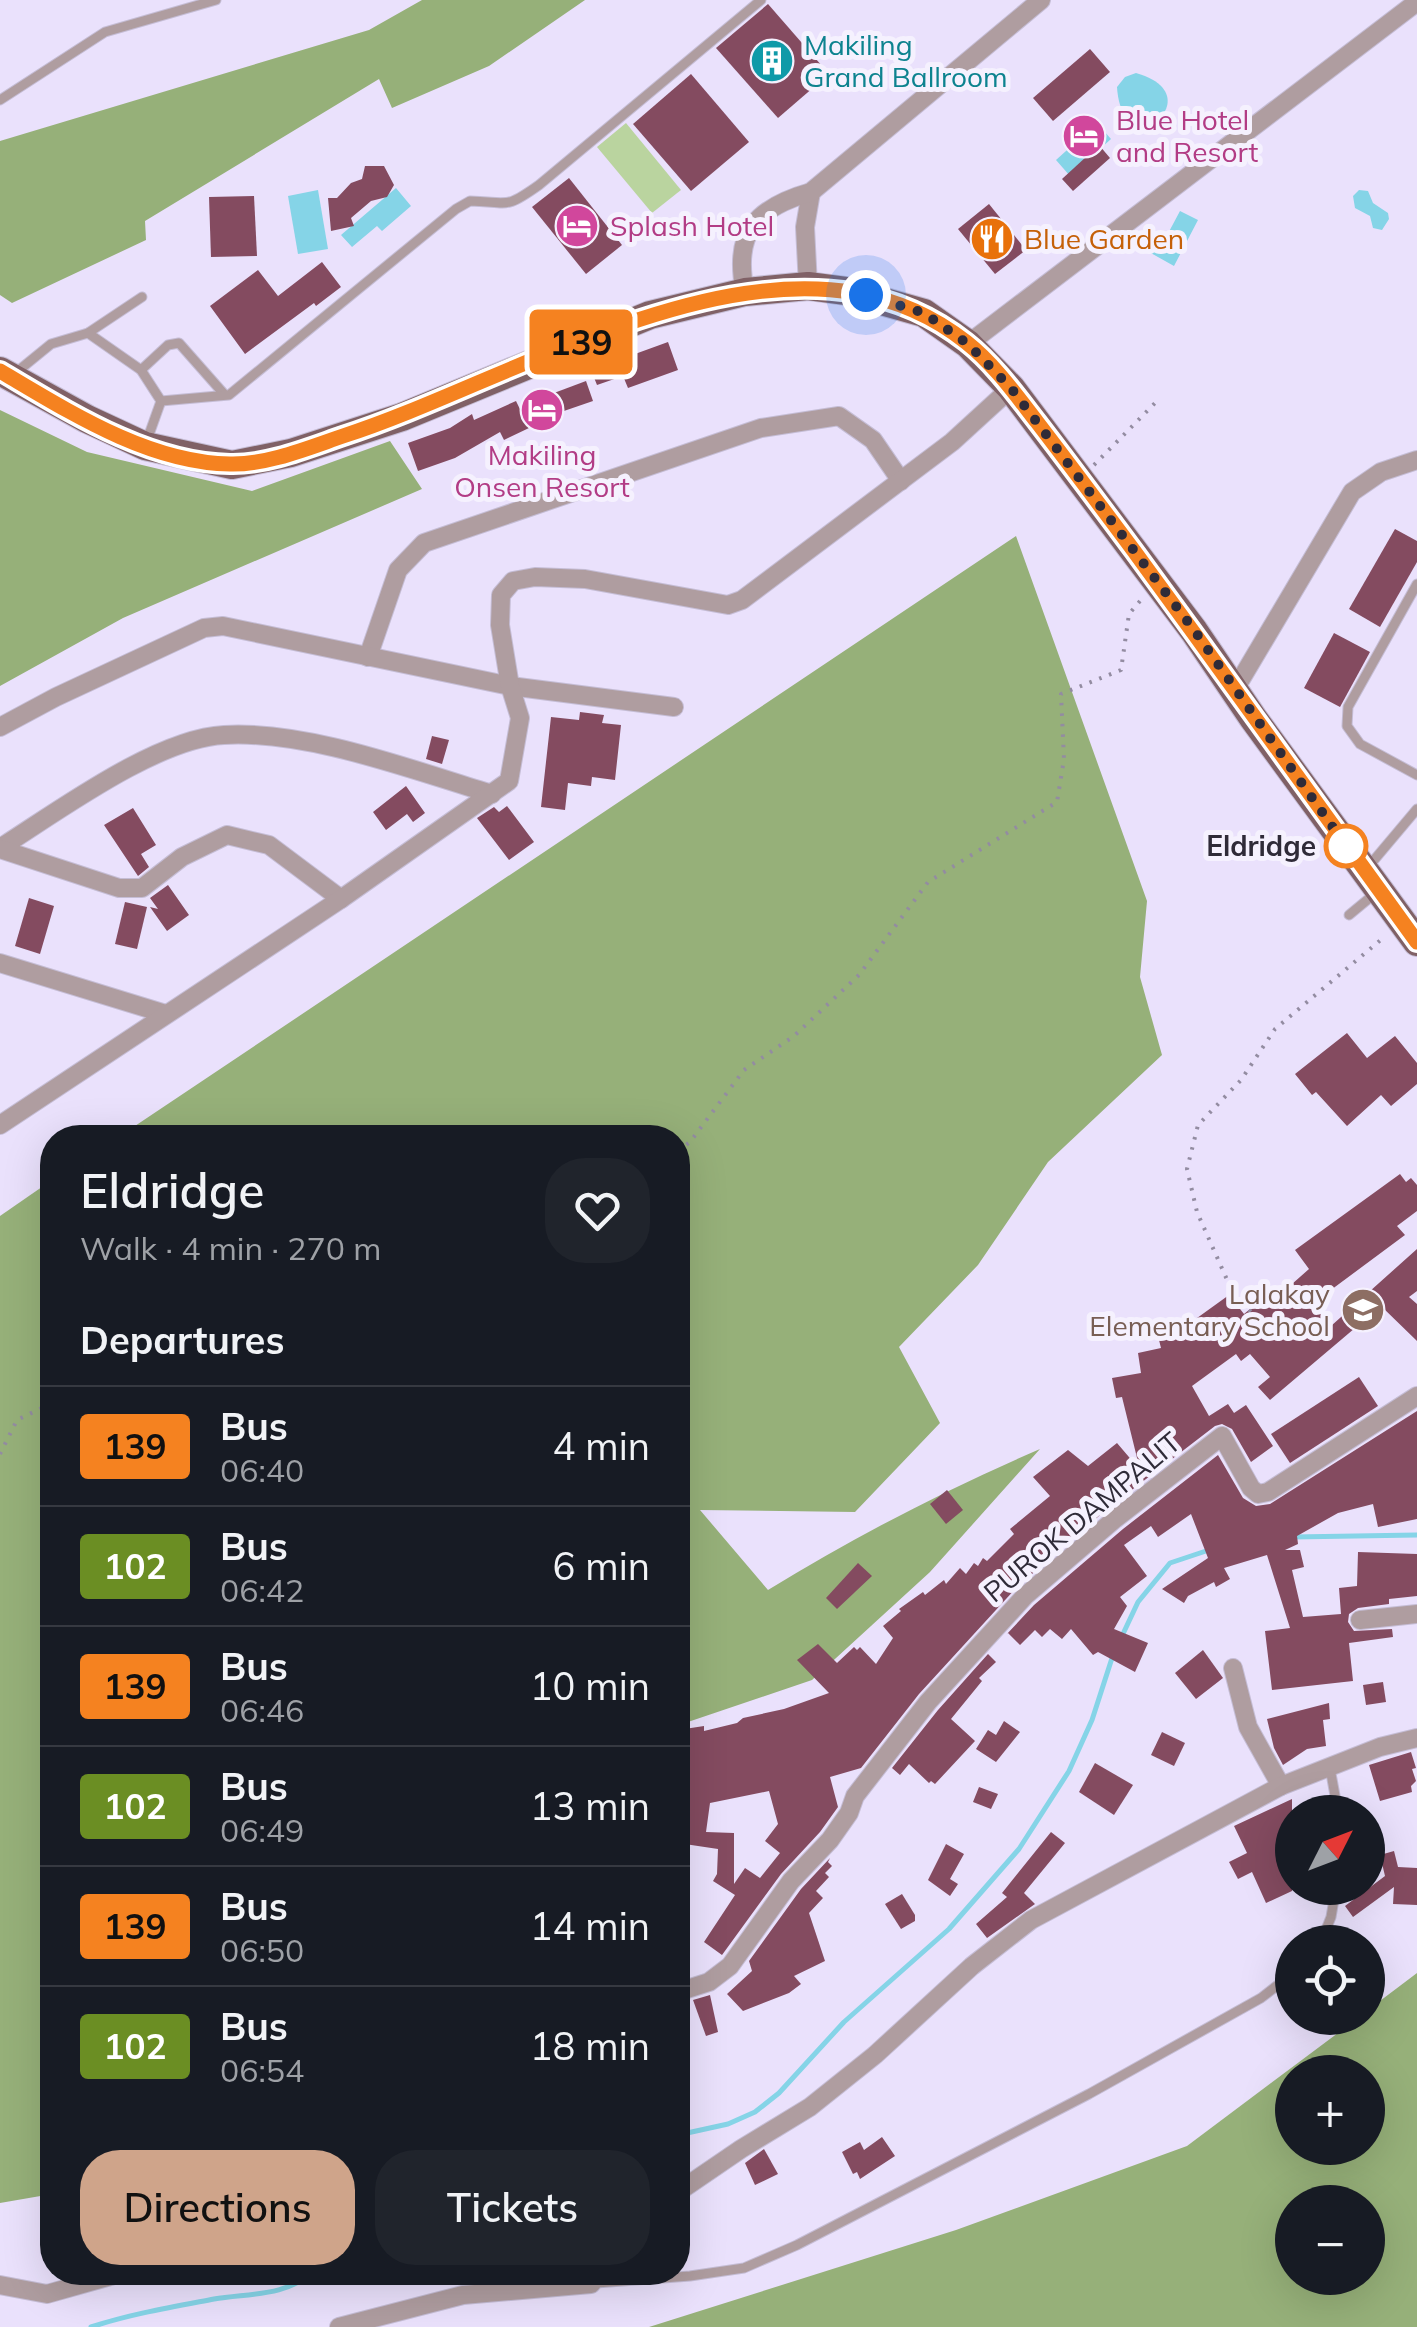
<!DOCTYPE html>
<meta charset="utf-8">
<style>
:root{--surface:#171b24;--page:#20242c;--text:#f1f3f6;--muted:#9ea1a6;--line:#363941;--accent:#cfa48a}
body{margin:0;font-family:Mulish,sans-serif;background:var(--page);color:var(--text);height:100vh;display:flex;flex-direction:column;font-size:38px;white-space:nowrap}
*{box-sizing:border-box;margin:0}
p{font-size:32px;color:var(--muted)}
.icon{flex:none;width:55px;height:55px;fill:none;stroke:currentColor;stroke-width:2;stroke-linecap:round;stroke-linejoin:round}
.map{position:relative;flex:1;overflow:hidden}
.drawer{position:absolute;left:40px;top:1125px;width:650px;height:1160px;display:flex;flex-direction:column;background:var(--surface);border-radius:40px;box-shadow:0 10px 40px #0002}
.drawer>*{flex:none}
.badge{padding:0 20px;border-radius:8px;font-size:35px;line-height:65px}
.needle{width:65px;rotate:48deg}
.tools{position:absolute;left:1275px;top:1795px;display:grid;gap:20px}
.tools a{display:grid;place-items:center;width:110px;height:110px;border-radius:50%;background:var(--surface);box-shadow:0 10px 40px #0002;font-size:50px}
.you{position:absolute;width:50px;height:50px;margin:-25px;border:8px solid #fff;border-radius:50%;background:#1a73e8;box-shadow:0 0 0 15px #1a73e833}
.map>.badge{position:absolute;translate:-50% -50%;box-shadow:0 0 0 5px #fff}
h2{padding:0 40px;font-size:38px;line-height:90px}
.round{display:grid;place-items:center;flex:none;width:105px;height:105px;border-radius:40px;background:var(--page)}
.summary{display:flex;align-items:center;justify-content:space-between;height:170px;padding:0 40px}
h1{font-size:48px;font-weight:600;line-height:75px}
.primary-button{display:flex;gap:20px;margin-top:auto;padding:20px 40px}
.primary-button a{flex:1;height:115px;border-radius:40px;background:var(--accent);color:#111;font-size:40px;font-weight:600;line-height:115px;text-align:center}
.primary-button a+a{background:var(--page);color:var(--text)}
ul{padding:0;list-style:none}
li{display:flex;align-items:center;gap:30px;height:120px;padding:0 40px;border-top:2px solid var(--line)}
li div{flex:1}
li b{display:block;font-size:38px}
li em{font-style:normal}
li .badge{min-width:110px;font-weight:700;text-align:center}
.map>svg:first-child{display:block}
</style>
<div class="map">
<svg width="1417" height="2327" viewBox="0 0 1417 2327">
<rect width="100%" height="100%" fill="#eae1fc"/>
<!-- green -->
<polygon fill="#bad49f" points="626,123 681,190 652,213 597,147"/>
<!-- forest -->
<g fill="#96b079" fill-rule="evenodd">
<polygon points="422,0 585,0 489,66 392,108 379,79 145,221 146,240 12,303 0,295 0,141 369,30"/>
<polygon points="0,410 87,452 252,491 390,441 422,489 123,618 0,686"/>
<path d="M1016,536L1147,901L1140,977L1162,1055L1048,1162L978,1265L899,1347L940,1423L855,1512L700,1510L768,1590C856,1536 945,1490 1040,1449L930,1572L812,1680L682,1724L678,1721V1138H117Z"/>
<polygon points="52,1180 52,2194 0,2203 0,1216"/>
<path d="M1417,1973V2327H649L956,2230L1187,2146L1358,2018H1368V2010ZM1368,2072V2148H1292V2072ZM1368,2202V2278H1292V2202Z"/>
</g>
<!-- water -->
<g fill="#85d4e7">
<path d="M1136,73C1215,95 1122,170 1117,87L1125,77Z"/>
<polygon points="1097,123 1111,139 1070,176 1056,160"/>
<polygon points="396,188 411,206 382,231 377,226 352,247 341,235"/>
<polygon points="318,190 328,249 298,254 288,196"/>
<polygon points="1359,190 1368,191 1373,203 1388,213 1389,219 1382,230 1373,228 1370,216 1355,208 1353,196"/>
<polygon points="1180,211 1198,220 1174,266 1149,252 1157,238 1164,241"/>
</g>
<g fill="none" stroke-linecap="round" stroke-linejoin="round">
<!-- stream -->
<g stroke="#85d4e7" stroke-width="5">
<polyline points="1293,1537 1417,1535"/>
<polyline points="1122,1636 1138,1602 1170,1563 1209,1550"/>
<polyline points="678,2135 728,2124 755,2112 779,2093 844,2022 949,1929 1019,1849 1069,1771 1092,1720 1113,1655"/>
<path d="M91,2327C131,2314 172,2307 214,2299C247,2293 286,2297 312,2272"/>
</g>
</g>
<!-- building -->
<g fill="#844b60" fill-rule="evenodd">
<polygon points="768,4 829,74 778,118 716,48"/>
<polygon points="1090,49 1110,72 1053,121 1033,98"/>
<polygon points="691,74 749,142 691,191 633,124"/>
<polygon points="1099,145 1110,158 1073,191 1062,179"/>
<polygon points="365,166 384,166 394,185 387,197 371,201 351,218 354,226 331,231 328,198 337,198 351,183 362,179"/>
<polygon points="569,178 622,245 586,274 532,207"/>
<polygon points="254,196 257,256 211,257 209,197"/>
<polygon points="989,204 1026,250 995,274 958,229"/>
<polygon points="322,262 341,287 316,306 314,303 245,354 210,306 258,270 278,296"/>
<polygon points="668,342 678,370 628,388 623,376 597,385 591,370"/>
<polygon points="586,381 593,401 561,412 554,393"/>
<polygon points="516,401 529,428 504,440 500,432 455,458 418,471 408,443 450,428 472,414 474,420"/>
<polygon points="1395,529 1417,541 1417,562 1380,627 1349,609"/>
<polygon points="1334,633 1370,652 1340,707 1304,688"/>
<polygon points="580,712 604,715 602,723 621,725 615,780 592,777 591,786 568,783 565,810 541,807 551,717 579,720"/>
<polygon points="432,736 449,740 442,764 426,759"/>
<polygon points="406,786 425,813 413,822 407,814 386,830 373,812"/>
<polygon points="507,806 534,842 509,860 477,818 494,807 499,812"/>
<polygon points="133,808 156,845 141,854 149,867 138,876 104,825"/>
<polygon points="168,885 189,915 167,931 150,907 158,909 150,898"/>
<polygon points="29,898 54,906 40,954 15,946"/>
<polygon points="125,902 147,907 137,949 115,944"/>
<polygon points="1347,1033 1367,1058 1395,1036 1417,1063 1417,1084 1391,1106 1381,1095 1347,1126 1316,1092 1312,1095 1295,1074"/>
<path d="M1400,1174L1406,1182L1411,1178L1417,1185V1211L1397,1226L1405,1235L1312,1304L1331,1326L1417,1249V1291L1409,1297L1417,1304V1341L1381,1306L1270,1400L1258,1387L1270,1377L1250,1354L1241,1361L1236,1354L1192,1386L1209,1416L1228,1404L1234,1413L1246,1405L1273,1446L1251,1462L1232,1429L1222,1424L1215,1426L1107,1509L1017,1587L919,1694L861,1768L830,1777L838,1807L820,1832L781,1874L722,1955L704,1942L735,1895L713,1881L717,1874L718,1849L678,1843V1730L704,1726V1731L737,1723L743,1718L784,1709L829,1693L797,1660L818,1644L837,1663L854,1647L857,1650L860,1647L876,1664L893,1638L883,1626L901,1611L899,1609L923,1592L925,1595L944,1580L946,1584L960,1568L966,1574L974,1563L978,1566L983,1558L987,1561L1014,1534L1010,1529L1050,1496L1033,1477L1068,1450L1088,1466L1117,1443L1140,1470L1122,1397L1116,1398L1112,1378L1141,1373L1138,1353L1161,1348L1158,1336L1179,1331L1229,1295L1244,1314L1278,1286L1283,1292L1309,1269L1295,1250ZM769,1791L778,1824L765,1841L780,1853L760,1878L745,1868L734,1884V1833L706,1832L710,1803Z"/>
<polygon points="1359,1377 1378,1406 1290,1463 1271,1434"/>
<polygon points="1417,1411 1417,1519 1378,1527 1373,1504 1338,1513 1297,1536 1298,1544 1285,1550 1300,1550 1304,1567 1292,1570 1303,1617 1341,1614 1339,1588 1357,1586 1358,1552 1417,1554 1417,1596 1389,1599 1389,1604 1358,1608 1349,1614 1348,1622 1354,1631 1392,1629 1393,1637 1349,1643 1353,1681 1272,1690 1265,1631 1290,1628 1267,1555 1224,1568 1230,1579 1216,1587 1214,1582 1188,1596 1184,1603 1162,1589 1208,1558 1191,1514 1158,1537 1151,1526 1124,1545 1147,1576 1120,1597 1127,1606 1114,1629 1148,1643 1135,1672 1098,1652 1093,1655 1071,1629 1062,1639 1050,1629 1042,1637 1035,1630 1020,1645 1008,1633 1006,1635 1034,1605 1123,1529 1218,1455 1243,1498 1256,1506 1270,1504"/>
<polygon points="947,1490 963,1510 946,1524 930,1504"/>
<polygon points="858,1563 872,1576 837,1609 826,1598"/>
<polygon points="1203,1650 1223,1678 1196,1699 1175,1673"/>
<polygon points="988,1654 996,1662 979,1678 982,1681 951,1719 975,1741 935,1784 931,1781 929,1783 909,1764 900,1775 892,1768 938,1710"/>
<polygon points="1383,1682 1386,1702 1366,1705 1363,1685"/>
<polygon points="1329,1703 1330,1719 1323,1720 1326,1746 1307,1749 1283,1765 1274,1748 1267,1719"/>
<polygon points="1004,1721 1020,1732 996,1762 976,1749 988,1730 996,1735"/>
<polygon points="1162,1732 1185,1743 1174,1766 1151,1755"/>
<polygon points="1411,1752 1416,1768 1412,1769 1416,1781 1411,1786 1412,1792 1380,1801 1369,1765"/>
<polygon points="1095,1763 1133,1785 1114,1815 1079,1792"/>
<polygon points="979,1787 998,1794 991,1809 973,1802"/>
<polygon points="1292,1799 1292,1891 1266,1903 1252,1872 1238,1879 1229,1862 1247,1853 1234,1826"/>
<polygon points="1051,1832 1065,1843 1024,1893 1035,1904 987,1938 976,1924 1007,1897 1002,1893"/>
<polygon points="946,1844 964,1854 950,1879 958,1884 950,1896 928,1880"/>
<polygon points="1394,1851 1398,1867 1417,1868 1417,1905 1393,1904 1394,1887 1353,1917 1345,1906 1385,1876 1380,1855"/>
<polygon points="830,1858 828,1862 832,1866 825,1873 829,1877 816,1891 823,1898 809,1913 825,1961 794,1976 801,1984 789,1993 743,2011 727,1994 752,1971 749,1961 801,1889"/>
<polygon points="902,1894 915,1915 915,1921 901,1929 885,1904"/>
<polygon points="710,1995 718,2032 706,2036 693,2000"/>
<polygon points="882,2137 895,2156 860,2179 857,2172 853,2174 842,2152 860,2142 864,2150"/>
<polygon points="764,2149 778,2174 755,2185 745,2163"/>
</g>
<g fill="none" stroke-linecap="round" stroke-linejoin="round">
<!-- lane casing -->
<g stroke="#c5bdd5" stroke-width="11">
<g id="lane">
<polyline points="0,100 105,32 216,0"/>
<polyline points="88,333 142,297"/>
<polyline points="141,370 168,345 179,343 224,394"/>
<polyline points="13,375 51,344 88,333 141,370 161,401 146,443"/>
<path d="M161,401L229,395L456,209L470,201C509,202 504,210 539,185L761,0"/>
<polyline points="1417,584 1348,707 1347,726 1360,744 1417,775"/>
<polyline points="1369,866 1417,809"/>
<polyline points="1349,915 1378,891"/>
<polyline points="1330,1768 1338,1812"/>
<polyline points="1321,1942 1331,1917 1336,1888"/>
<polyline points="596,2283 690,2276 744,2268 797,2245 1089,2094 1261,1998 1292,1974"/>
</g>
</g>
<!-- street casing -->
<g stroke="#c5bdd5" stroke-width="20">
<g id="street">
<polyline points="808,286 805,227 811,192"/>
<path d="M745,292C733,233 755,208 811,192L1041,0"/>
<polyline points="968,344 1417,2"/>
<polyline points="368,657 398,570 424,543 761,428 839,416 873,440 901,481"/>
<polyline points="1234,691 1352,492 1381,472 1417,460"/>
<polyline points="0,727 56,697 204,628 223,626 510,686 674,707"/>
<path d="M0,848C57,812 157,738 224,735C307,730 412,770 492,794"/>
<polyline points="0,849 119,888 142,888 182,857 227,835 269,845 341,899"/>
<polyline points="0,963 166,1014"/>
<polyline points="0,1125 341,899 509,781 520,718 510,686 500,625 501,595 513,581 535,577 585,579 728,605 742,600 952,442 1011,388"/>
<polyline points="1360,1620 1417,1614"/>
<polyline points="1233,1668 1248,1727 1281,1786"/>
<polyline points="678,1992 709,1982 730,1966 791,1881 830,1840 849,1813 855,1796 928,1702 1025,1596 1115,1519 1222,1436 1251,1488 1258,1494 1268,1492 1417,1396"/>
<polyline points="678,2192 741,2149 810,2107 875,2055 972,1966 1031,1920 1281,1786 1380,1747 1417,1738"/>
<polyline points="0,2285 47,2294 125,2272"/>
<polyline points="339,2327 463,2295 591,2284 600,2272"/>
</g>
</g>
<!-- primary casing -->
<g stroke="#c5bdd5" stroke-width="30">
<polyline id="primary" points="0,371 87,419 145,446 232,465 291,453 402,417 650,315 745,292 808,286 846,291 924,313 968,344 1011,388 1194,631 1253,718 1417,942"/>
</g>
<!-- path -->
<g stroke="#938ca1" stroke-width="4" stroke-dasharray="2.5 8" stroke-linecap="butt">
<polyline points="1094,465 1156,402"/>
<polyline points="678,1151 690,1142 744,1070 794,1036 859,975 928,882 1057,802 1064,759 1061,694 1121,670 1129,614 1140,601"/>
<polyline points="1272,1335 1232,1291 1197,1212 1187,1169 1198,1125 1241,1080 1275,1029 1383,938"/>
<polyline points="0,1454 17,1420 52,1403"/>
</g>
<!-- lane -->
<use href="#lane" stroke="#af9da0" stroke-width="9"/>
<!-- street -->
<use href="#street" stroke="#af9da0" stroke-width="18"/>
<!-- primary -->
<use href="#primary" stroke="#806166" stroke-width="28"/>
</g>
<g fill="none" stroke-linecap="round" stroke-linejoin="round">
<!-- line casing -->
<g stroke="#fff" stroke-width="22">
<path id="line" d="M0,371C68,411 148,463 230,464C267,465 308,448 343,436C524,378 788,201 966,342C994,364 1016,395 1037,422C1070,465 1102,508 1134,551C1229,681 1323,812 1417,942"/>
</g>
<!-- line -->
<use href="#line" stroke="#f58220" stroke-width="15"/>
<!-- walk -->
<polyline stroke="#2f2b38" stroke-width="10" stroke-dasharray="0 18" points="866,295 924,313 968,344 1011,388 1194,630 1346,846"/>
</g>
<!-- icons -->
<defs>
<g id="building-disc" transform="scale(2.25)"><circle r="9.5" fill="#0f9aa8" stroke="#f5f1fe"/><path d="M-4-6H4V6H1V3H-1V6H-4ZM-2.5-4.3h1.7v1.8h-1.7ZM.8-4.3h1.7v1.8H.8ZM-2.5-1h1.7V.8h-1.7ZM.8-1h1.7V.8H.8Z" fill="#fff"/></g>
<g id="hotel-disc" transform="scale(2.25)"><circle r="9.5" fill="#d1479c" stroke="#f5f1fe"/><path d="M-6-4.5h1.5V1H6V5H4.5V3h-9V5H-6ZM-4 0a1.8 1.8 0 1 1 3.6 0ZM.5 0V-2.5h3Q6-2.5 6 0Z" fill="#fff"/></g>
<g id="restaurant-disc" transform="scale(2.25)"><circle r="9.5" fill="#e8710a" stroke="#f5f1fe"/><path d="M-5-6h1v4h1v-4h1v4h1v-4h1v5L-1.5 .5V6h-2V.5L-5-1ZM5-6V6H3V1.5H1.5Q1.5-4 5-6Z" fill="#fff"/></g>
<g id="school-disc" transform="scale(2.25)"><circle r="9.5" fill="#8d6e63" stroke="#f5f1fe"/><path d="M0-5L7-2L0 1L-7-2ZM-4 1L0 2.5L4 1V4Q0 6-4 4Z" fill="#fff"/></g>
</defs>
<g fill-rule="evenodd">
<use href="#building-disc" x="772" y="61"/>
<use href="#hotel-disc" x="1084" y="136"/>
<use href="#hotel-disc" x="577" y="226"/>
<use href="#restaurant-disc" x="992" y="239"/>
<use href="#hotel-disc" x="542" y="410"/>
<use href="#school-disc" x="1363" y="1310"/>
</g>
<!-- markers -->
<circle fill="#fff" stroke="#f58220" stroke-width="5" cx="1346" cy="846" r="20"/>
<g text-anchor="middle" stroke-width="10" stroke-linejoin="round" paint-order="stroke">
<!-- culture labels -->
<g font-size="28" fill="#0d838f" stroke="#f5f1fe" text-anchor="start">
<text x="804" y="55">Makiling<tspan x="804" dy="32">Grand Ballroom</tspan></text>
</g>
<!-- hotel labels -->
<g font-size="28" fill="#b23c85" stroke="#f5f1fe" text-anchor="start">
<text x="1116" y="130">Blue Hotel<tspan x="1116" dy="32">and Resort</tspan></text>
<text x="610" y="236">Splash Hotel</text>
<text x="542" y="465" text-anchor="middle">Makiling<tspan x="542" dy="32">Onsen Resort</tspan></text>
</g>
<!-- food labels -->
<g font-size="28" fill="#c56008" stroke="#f5f1fe" text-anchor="start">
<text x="1024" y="249">Blue Garden</text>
</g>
<!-- stop labels -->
<g font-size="28" font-weight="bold" fill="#2f2b38" stroke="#f5f1fe" text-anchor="end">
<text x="1316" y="856">Eldridge</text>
</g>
<!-- education labels -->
<g font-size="28" fill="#785e54" stroke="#f5f1fe" text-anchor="end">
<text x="1330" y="1304">Lalakay<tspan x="1330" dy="32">Elementary School</tspan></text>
</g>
<!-- street labels -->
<g font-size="28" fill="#2f2b38" stroke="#f5f1fe">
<text transform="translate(1082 1517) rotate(-40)" y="10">PUROK DAMPALIT</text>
</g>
</g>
</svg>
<div class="tools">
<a><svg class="needle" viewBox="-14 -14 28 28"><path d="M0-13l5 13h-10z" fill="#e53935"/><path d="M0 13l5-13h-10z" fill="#9ea1a6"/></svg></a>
<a><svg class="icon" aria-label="locate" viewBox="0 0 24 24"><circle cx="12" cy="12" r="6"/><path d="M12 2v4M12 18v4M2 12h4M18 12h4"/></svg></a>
<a>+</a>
<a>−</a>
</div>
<div class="you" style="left:866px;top:295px"></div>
<b class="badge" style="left:581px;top:342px;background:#f58220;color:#111">139</b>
<section class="drawer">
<div class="summary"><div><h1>Eldridge</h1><p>Walk · 4 min · 270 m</p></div><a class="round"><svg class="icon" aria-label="heart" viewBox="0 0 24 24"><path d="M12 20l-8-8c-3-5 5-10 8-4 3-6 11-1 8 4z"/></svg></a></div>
<h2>Departures</h2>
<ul>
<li><span class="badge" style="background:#f58220;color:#111">139</span><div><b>Bus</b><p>06:40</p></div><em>4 min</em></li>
<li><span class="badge" style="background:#6b8e23;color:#fff">102</span><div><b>Bus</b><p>06:42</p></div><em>6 min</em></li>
<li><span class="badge" style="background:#f58220;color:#111">139</span><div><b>Bus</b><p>06:46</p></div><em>10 min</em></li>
<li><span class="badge" style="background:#6b8e23;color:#fff">102</span><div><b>Bus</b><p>06:49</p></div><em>13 min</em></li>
<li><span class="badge" style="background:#f58220;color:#111">139</span><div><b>Bus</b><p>06:50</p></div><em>14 min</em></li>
<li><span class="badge" style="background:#6b8e23;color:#fff">102</span><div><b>Bus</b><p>06:54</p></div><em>18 min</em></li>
</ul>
<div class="primary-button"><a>Directions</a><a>Tickets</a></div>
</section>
</div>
